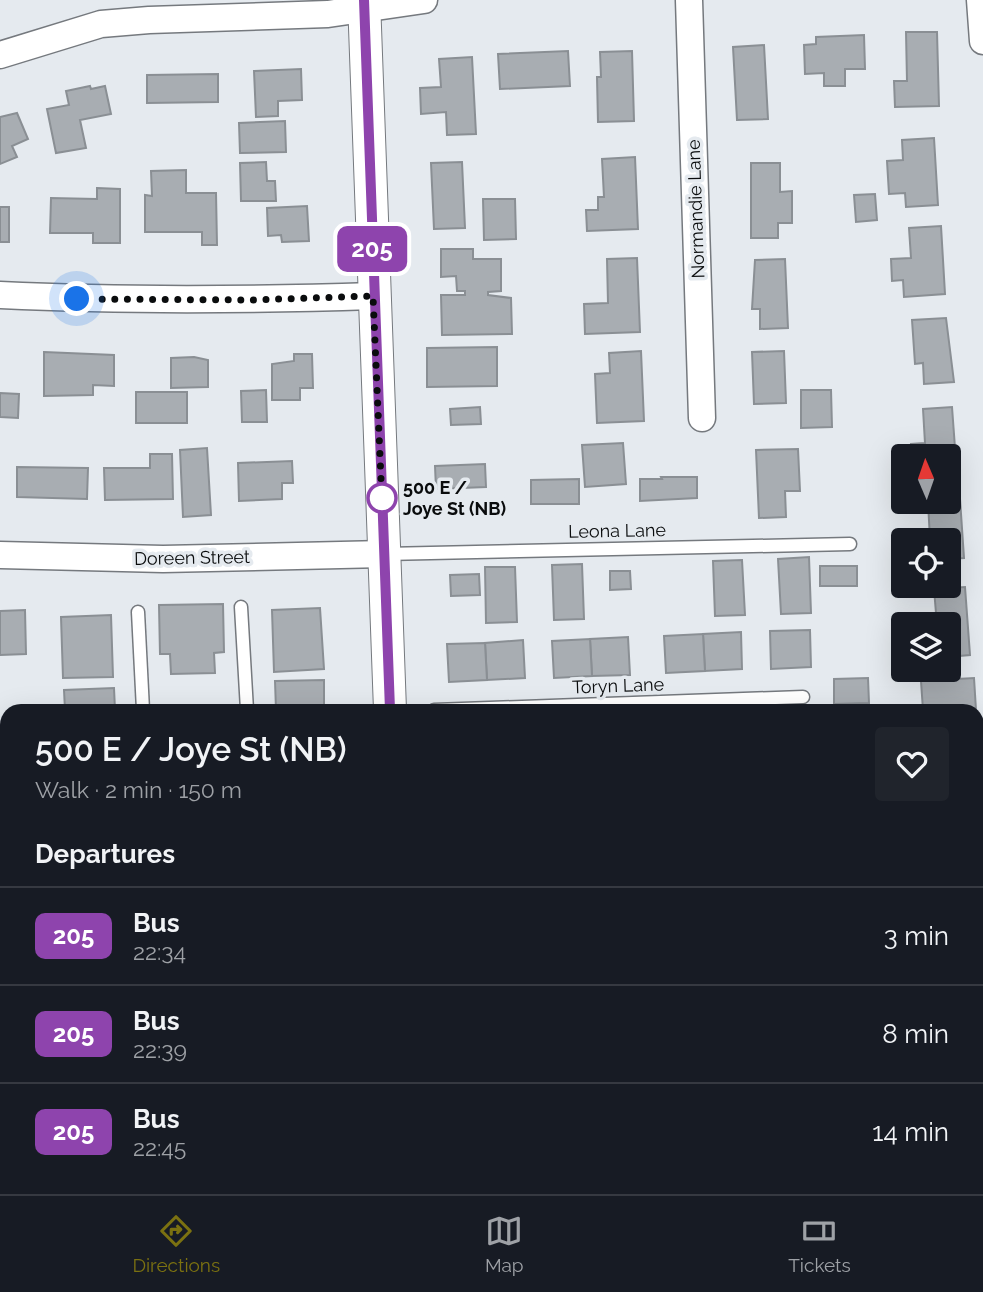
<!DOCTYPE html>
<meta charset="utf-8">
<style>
:root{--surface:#171b24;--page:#20242c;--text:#f1f3f6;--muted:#9ea1a6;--line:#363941;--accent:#7b7111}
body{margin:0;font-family:Raleway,sans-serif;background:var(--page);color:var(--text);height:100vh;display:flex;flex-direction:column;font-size:26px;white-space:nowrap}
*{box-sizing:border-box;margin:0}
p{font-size:23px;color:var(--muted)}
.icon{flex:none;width:38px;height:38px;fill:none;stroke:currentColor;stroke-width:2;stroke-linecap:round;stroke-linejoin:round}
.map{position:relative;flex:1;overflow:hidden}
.panel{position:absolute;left:0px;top:704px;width:984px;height:492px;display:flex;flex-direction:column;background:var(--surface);border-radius:21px 21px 0 0;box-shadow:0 7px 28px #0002}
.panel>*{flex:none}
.badge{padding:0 14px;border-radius:10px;font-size:24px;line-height:46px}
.needle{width:46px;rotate:358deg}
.controls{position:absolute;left:891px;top:444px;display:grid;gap:14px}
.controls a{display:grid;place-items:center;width:70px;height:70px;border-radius:7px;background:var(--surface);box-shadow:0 7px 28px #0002;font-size:35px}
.you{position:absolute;width:35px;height:35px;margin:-18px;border:5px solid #fff;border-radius:50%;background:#1a73e8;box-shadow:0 0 0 10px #1a73e833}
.map>.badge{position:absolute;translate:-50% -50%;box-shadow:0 0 0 4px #fff}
h2{padding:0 35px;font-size:26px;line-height:63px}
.round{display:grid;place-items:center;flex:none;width:74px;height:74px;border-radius:7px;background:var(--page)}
.head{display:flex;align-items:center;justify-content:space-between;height:119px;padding:0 35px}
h1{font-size:33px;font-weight:600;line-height:52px}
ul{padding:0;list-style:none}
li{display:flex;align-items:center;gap:21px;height:98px;padding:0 35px;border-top:2px solid var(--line)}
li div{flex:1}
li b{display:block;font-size:26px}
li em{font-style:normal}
li .badge{min-width:77px;font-weight:700;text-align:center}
.menu{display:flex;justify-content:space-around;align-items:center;height:98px;border-top:2px solid var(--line);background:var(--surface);font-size:19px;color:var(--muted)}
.menu a{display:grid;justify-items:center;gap:4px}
.menu .current{color:var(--accent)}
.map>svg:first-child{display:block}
</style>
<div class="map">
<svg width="983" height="1194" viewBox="0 0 983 1194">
<rect width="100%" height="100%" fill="#e5eaef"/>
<!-- built -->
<polygon fill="#d4deea" points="976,861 983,1194 432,1194 431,1188 976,1188"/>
<!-- green -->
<polygon fill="#c4defd" points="983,852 983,1194 945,1194 945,1188 976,1188 976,853"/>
<!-- building -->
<g fill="#a8adb2" stroke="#8a8f94" stroke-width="2">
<polygon points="906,32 937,32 939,106 895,107 894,81 907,81"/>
<polygon points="864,35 865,69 845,69 845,86 824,86 824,73 805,74 804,45 816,44 816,37"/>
<polygon points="764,45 768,119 737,120 733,47"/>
<polygon points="568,51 570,86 500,89 498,54"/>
<polygon points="632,51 634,121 598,122 597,77 601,77 600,52"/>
<polygon points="472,57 476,134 447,135 446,112 421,114 420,88 441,87 439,59"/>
<polygon points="301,69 302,100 278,101 278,116 256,117 254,71"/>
<polygon points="218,74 218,102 147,103 147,75"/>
<polygon points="90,86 91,89 105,86 111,114 80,120 86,148 56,153 47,109 69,105 66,91"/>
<polygon points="17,113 28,139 12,146 17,157 0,164 0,117"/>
<polygon points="285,121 286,152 240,153 239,123"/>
<polygon points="934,138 938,205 906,207 905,193 889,194 887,161 903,160 902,140"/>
<polygon points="635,157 638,229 587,231 586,210 598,210 598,197 604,197 602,159"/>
<polygon points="266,162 267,181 275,181 276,201 241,201 240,163"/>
<polygon points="462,162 465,228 434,229 431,163"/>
<polygon points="751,163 780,163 780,192 792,191 792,223 778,223 778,238 751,238"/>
<polygon points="186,170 186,193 216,193 217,245 202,245 202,232 145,232 145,195 152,196 151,171"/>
<polygon points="97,188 120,189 120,243 93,243 93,233 50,233 51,198 97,199"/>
<polygon points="875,194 877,220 856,222 854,195"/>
<polygon points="483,199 515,199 516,239 484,240"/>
<polygon points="307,206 309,241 282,242 281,235 268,236 267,208"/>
<rect x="0" y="207" width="9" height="35"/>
<polygon points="941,226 945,294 904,297 903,280 892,281 891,259 911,258 909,228"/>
<polygon points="441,249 473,249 473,259 501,259 501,291 488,292 488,295 511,298 512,334 442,335 441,295 465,295 465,291 457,291 456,276 441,277"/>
<polygon points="637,258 640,332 585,334 584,304 608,303 607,259"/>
<polygon points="785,259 788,328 760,329 760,309 752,309 755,260"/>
<polygon points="946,318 954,382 924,384 923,363 915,364 912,320"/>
<polygon points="497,347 497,386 427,387 427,348"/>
<polygon points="641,351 644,421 597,423 595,374 610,373 609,353"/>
<polygon points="784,351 786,403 754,404 752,352"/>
<polygon points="44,352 114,355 114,386 93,385 93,395 44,396"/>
<polygon points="294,354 312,354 313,388 300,388 300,400 272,400 272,364 294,361"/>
<polygon points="194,357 208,360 208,387 171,388 171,358"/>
<polygon points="266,390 267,422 242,422 241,391"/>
<polygon points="801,390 831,390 832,427 801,428"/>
<rect x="136" y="392" width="51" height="31"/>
<polygon points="0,393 19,394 18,418 0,417"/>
<polygon points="480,407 481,424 451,425 450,409"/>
<polygon points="952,407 957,475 948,476 948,457 912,457 911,444 925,443 923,409"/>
<polygon points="623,443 626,484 585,487 582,445"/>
<polygon points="207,448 211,515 183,517 180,450"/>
<polygon points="798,449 800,491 785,491 786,517 759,518 756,450"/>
<polygon points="150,454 172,454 173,499 105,500 104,468 150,468"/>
<polygon points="292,461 293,483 282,483 282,499 239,501 238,463"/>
<polygon points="485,464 486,487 436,489 435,466"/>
<polygon points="17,467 88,468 87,499 17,497"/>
<polygon points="661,477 697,477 697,498 640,501 640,479 662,479"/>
<polygon points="579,479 579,504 531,504 531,480"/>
<polygon points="948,499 960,499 964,558 948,559 948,541 922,541 930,539 928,502 948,502"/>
<polygon points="896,554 903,554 903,582 897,582"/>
<polygon points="809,557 811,613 781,614 778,559"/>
<polygon points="742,560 745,615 715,616 713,561"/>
<polygon points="582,564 584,619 554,620 552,565"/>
<rect x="820" y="566" width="37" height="20"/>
<polygon points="485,567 515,567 517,622 486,623"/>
<polygon points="610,571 630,571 631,589 610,590"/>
<polygon points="479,574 480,595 451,596 450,575"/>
<polygon points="965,587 970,655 948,657 948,625 937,625 934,589"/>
<polygon points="223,604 224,652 214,653 215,673 171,674 170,654 160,654 159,605"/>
<polygon points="320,608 324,669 274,672 272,610"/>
<polygon points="25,610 26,654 0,655 0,611"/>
<polygon points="111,615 113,677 63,678 61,617"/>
<polygon points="810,630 811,667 771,669 770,631"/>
<polygon points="741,632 742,669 705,671 703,634"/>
<polygon points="703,634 705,671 666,673 664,636"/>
<polygon points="628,637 630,675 592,676 590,639"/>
<polygon points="590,639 592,676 554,678 552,641"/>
<polygon points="523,640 525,678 487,680 485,643"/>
<polygon points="485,643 487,680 449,682 447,644"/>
<polygon points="868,678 869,703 834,704 834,679"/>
<polygon points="974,678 976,710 923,710 921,681"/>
<polygon points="324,680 324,710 276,710 275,681"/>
<polygon points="114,688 115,710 65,710 64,690"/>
<polygon points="976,767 983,833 976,833"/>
<polygon points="0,818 7,818 7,864 0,865"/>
<rect x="0" y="949" width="7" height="29"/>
<rect x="26" y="1188" width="33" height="6"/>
<rect x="168" y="1188" width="34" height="6"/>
<rect x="212" y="1188" width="26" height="6"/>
<polygon points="563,1188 850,1188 850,1194 564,1194"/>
</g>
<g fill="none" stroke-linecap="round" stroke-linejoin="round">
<!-- service casing -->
<g stroke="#75797e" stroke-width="15">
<g id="service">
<polyline points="385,554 850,544"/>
<polyline points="241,607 247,710"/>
<polyline points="138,612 143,710"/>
<polyline points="434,710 803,697"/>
<polyline points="500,1188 500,1194"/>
</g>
</g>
<!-- minor casing -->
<g stroke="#75797e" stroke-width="29">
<g id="minor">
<polyline points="689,0 702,418"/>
<polyline points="980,0 983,41"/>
<polyline points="0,55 101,24 149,20 328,14 424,0"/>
<path d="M0,295C125,301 248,300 373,296"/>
<polyline points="0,555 163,559 384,554"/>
<polyline points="0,780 7,780"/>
<polyline points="0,1033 7,1032"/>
<polyline points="120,1188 120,1194"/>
</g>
</g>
<!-- tertiary casing -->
<g stroke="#75797e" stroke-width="34">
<g id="tertiary">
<polyline points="364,0 390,710"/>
<polyline points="407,1188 408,1194"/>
</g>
</g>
<!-- path -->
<g stroke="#9ea2a5" stroke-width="4.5" stroke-dasharray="5 3.5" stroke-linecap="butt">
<polyline points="558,1188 559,1194"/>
<polyline points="857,1188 857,1194"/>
</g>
<!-- service -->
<use href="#service" stroke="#fff" stroke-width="12"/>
<!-- minor -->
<use href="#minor" stroke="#fff" stroke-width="26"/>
<!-- tertiary -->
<use href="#tertiary" stroke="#fff" stroke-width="32"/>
</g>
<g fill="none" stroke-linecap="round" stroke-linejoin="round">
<!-- line casing -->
<g stroke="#fff" stroke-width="16">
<polyline id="line" points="364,0 390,710"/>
</g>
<!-- line -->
<use href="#line" stroke="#8e44ad" stroke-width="10"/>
<!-- walk -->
<polyline stroke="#0a0c0d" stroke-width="7" stroke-dasharray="0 12.6" points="77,299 251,300 373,296 382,502 382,498"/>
</g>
<!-- markers -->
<circle fill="#fff" stroke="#8e44ad" stroke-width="3.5" cx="382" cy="498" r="14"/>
<g text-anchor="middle" stroke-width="7" stroke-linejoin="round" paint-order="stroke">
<!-- street labels -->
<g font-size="18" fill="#0a0c0d" stroke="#e5eaef">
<text transform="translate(696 209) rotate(-92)" y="6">Normandie Lane</text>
<text transform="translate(617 531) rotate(-1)" y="6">Leona Lane</text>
<text transform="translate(192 558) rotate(-1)" y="6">Doreen Street</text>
<text transform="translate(618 686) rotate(-2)" y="6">Toryn Lane</text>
</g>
<!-- stop labels -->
<g font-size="18" font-weight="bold" fill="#0a0c0d" stroke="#e5eaef" text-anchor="start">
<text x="403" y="494">500 E /<tspan x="403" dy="21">Joye St (NB)</tspan></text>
</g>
</g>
</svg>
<div class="controls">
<a><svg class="needle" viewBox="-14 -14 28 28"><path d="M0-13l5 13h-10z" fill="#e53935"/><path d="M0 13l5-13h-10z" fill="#9ea1a6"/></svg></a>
<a><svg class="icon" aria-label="locate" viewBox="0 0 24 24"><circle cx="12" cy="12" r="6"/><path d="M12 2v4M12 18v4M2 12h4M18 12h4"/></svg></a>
<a><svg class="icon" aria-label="layers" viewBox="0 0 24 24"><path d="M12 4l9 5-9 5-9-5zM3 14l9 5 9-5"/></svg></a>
</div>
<div class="you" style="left:77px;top:299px"></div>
<b class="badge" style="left:372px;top:249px;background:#8e44ad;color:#fff">205</b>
<section class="panel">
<div class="head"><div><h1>500 E / Joye St (NB)</h1><p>Walk · 2 min · 150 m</p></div><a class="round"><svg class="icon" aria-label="heart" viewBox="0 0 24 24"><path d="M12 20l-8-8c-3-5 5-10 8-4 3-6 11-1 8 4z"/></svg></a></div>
<h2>Departures</h2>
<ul>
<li><span class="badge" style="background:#8e44ad;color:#fff">205</span><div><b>Bus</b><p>22:34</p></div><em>3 min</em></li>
<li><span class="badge" style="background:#8e44ad;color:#fff">205</span><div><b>Bus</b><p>22:39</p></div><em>8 min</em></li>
<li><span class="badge" style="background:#8e44ad;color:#fff">205</span><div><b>Bus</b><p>22:45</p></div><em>14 min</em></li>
</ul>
</section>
</div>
<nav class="menu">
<a class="current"><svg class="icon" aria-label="directions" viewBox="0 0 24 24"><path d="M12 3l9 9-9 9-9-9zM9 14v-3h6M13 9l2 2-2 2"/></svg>Directions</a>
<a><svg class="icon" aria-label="map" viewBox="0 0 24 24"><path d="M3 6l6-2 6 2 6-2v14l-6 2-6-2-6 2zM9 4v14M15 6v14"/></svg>Map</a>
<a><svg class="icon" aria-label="tickets" viewBox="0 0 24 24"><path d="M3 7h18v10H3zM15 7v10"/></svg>Tickets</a>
</nav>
